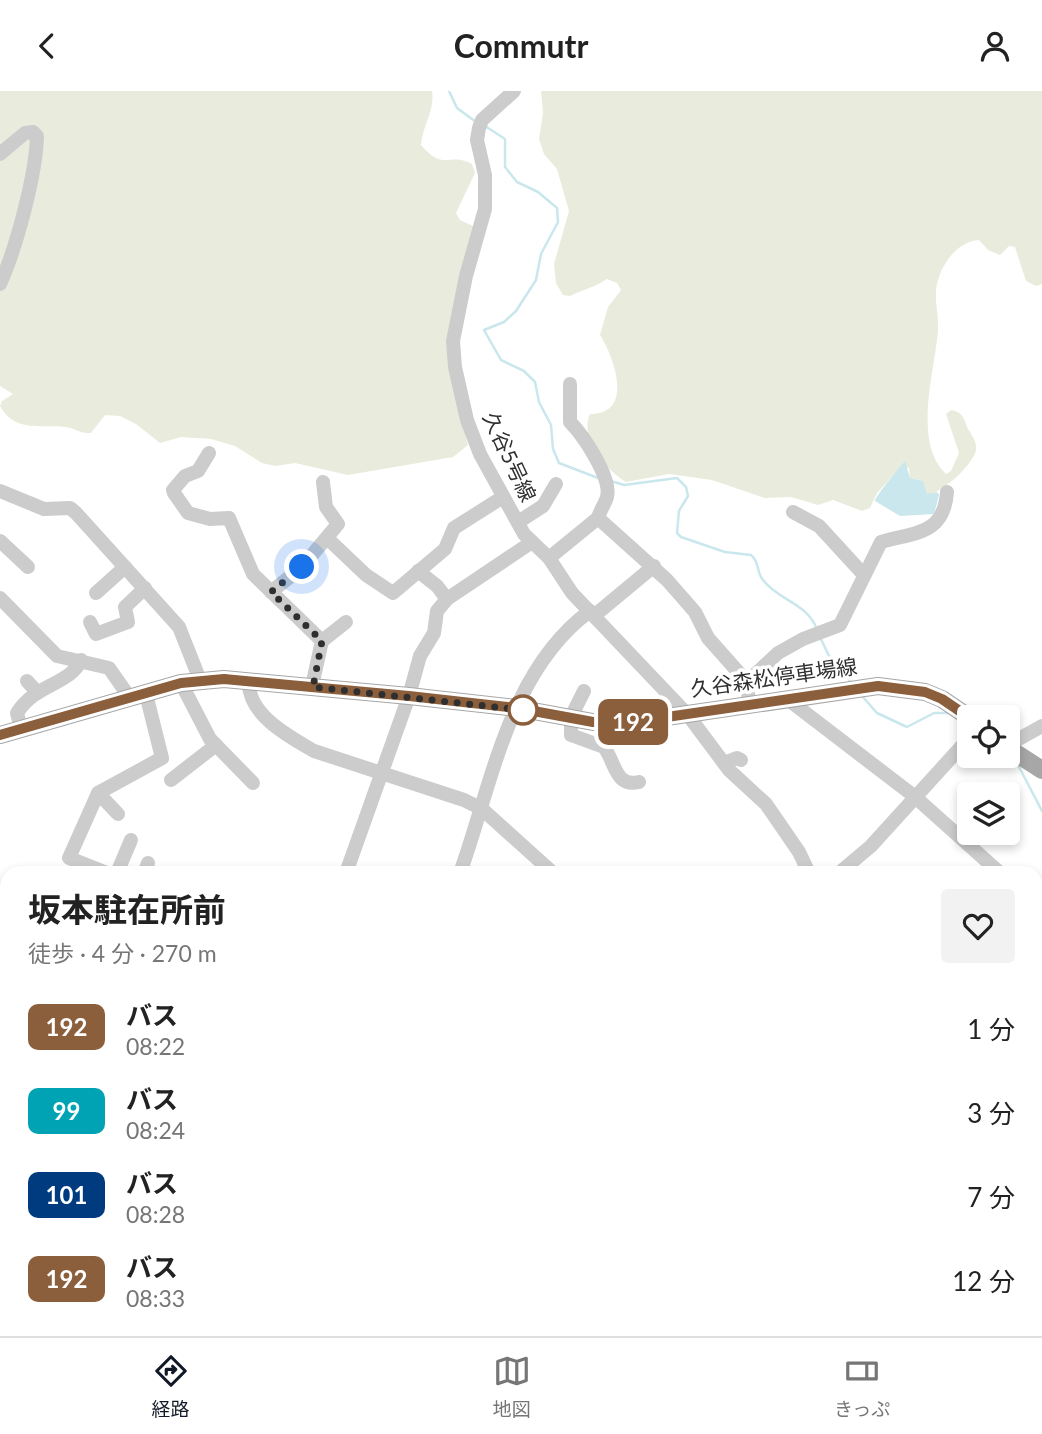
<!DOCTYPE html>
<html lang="ja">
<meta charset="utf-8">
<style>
:root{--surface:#fff;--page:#f2f2f2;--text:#222;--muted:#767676;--line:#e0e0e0;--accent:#111827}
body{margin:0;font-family:Lato,"Noto Sans JP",sans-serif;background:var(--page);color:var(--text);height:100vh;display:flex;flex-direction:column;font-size:26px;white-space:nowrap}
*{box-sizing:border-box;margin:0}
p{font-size:23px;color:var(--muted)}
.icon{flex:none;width:38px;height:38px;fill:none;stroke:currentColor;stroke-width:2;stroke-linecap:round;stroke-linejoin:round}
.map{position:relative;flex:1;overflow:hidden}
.details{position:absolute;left:0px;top:775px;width:1043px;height:471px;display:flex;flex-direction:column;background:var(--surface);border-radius:21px 21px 0 0;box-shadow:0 4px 10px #0003}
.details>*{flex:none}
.badge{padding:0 14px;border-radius:10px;font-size:24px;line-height:46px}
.controls{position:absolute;left:957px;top:614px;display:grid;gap:14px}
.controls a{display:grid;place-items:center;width:63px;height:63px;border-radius:7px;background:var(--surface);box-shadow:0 4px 10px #0003;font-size:35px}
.you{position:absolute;width:35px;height:35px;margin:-18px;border:5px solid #fff;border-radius:50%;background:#1a73e8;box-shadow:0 0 0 10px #1a73e833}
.map>.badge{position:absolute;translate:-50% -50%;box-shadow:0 0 0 4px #fff}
.round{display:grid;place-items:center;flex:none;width:74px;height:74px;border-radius:7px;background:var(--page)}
.summary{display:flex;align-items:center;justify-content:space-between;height:119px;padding:0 28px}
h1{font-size:33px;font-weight:700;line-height:52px}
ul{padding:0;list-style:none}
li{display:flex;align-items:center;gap:21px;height:84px;padding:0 28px}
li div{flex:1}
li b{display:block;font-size:26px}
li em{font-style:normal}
li .badge{min-width:77px;font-weight:700;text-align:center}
header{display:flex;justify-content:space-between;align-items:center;height:91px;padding:0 28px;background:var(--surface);font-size:32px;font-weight:700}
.tabs{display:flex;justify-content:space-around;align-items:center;height:98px;border-top:2px solid var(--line);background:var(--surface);font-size:19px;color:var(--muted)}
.tabs a{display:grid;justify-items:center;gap:4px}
.tabs .on{color:var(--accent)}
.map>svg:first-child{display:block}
</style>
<header><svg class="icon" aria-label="back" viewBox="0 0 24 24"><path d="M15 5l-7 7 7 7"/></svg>Commutr<svg class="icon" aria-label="person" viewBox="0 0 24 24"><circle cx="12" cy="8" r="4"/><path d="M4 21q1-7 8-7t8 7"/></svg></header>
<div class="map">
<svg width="1042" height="1245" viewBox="0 0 1042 1245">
<rect width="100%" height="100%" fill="#fff"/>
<!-- green -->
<g fill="#e9ecdd">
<path d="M0,0H432C435,20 423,33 421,54C445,82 449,60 472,73L475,82L456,122L460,129L473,135L476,143L454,223L455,304L468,354L453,366L348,384L295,372L275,375L262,372L235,355L211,348L181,346L160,352L136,333L120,325L105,324L91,342C81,343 75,337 65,336C40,333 15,342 0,315L2,310L13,303L0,295Z"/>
<path d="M541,0H1042V193L1036,195L1026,190L1015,156L1009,155L1000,164L988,159L979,149C960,150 945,168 939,186C932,205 939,220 938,239C935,280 912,351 946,383L951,380L959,362L946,323L951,319C963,321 964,328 968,338C972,345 977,350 976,359C973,374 942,402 927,404L919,389L910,387L909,377L901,376L877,402L870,417L862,420L833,409L818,414L791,406L765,407L712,389L669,383L626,391C606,379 579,347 590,323C635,323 614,266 600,244L608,216L621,199L617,192L607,188C594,197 583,198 570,205L563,204L556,192L554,173L569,120L557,78L544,63L539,48L543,22Z"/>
<polygon points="0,881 7,881 7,1239 85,1239 80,1245 0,1245"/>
<polygon points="124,1239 864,1239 870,1245 122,1245"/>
</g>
<!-- water -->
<path fill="#c9e7ec" d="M905,370L910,387L923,390L927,403L937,401L939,404L934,423L900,425L875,410C876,404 901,375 905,370Z"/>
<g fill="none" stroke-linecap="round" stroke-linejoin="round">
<!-- stream -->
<g stroke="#c9e7ec" stroke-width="2.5">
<polyline points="449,0 457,17 476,31"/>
<polyline points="485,35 505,48 505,76 517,91 538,101 557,117 558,131 541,163 536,189 516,220 504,231 484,239 501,269 524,280 535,291 539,311 551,334 553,358 559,372 598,387"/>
<path d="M611,390L624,394L677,387L686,396L688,405L679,420L677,442L681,446L725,461L751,464C760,471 756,481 763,489C779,510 806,511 817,538"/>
<polyline points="820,546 829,565 851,591"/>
<polyline points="862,605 877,622 907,636 934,622 949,622"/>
<polyline points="1017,672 1042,720"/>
</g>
<!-- river -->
<g stroke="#c9e7ec" stroke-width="16">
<polyline points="0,808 7,809"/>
<polyline points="1036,1202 1042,1202"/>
</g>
<!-- minor -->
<g stroke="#ccc" stroke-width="14">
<polyline points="514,0 482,29 479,37 477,49 485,84 485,118 466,185 453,250 455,276 467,329 480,363 524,443 549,467 572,502 688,624 729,679 766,713 799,761 809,782"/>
<path d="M0,63L25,42L33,41L37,45C36,84 16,158 0,193"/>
<path d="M570,293V331C583,344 612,387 607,406C605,413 600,419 598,427"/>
<polyline points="209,362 198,380 185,385 173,399 174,402 188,422 210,428 229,427 253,483 322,550 312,595"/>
<polyline points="0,400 44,418 70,417 76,422 179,536 200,589"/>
<polyline points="793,421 819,435 864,484"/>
<polyline points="518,431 543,415 556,393"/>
<polyline points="327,447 366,484 393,502 445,458 454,437 503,406"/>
<polyline points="0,450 28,476"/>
<polyline points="549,467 598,427 667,489 695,521 708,547 747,591"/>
<polyline points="418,480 437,495 447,508"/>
<polyline points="271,501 302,476 338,433 326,416 323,391"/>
<polyline points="96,502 125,476"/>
<polyline points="0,507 57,565 109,577 130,607"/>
<polyline points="595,524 654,475"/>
<polyline points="90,531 96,543 128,531 125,516 145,497"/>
<polyline points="322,550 346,531"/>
<polyline points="27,590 37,601"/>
<path d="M249,590C247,623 288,645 314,660L464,709L482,718L553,782"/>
<polyline points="181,592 210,648 253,692"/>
<path d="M584,600L571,626V644L604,656C615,670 615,697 639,691"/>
<polyline points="786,607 914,705 1000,782"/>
<path d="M749,612L747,591L778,562L803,548L840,534L881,451C915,441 944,444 947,401"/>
<path d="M21,638L17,622C36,592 70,594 81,569"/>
<polyline points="1008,644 1017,649 1042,635"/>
<polyline points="724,672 737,667 741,669"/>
<polyline points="171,689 216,654"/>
<polyline points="98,702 118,723"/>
<polyline points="107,782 69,767 98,702 162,667 146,603"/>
<polyline points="117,782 131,749"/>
<polyline points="144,782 148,772"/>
<polyline points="346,782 409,605 420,565 434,542 437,520 447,508 532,451"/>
<path d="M460,782C492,693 509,579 590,520"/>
<polyline points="839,782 871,755 970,646"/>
<polyline points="1036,815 1042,820"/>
<polyline points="1036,975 1042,979"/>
<polyline points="1036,1063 1042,1065"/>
</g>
<!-- major -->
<g stroke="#a7a7a7" stroke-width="18">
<polyline points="0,644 181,592 224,588 409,605 517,617 593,631 626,632 878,595 925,601 942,608 970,627"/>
<polyline points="1008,657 1042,679"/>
<polyline points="0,862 7,865"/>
<polyline points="907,1239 920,1245"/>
</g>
</g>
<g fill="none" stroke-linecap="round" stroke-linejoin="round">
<!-- line casing -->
<g stroke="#fff" stroke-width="16">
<polyline id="line" points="0,644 181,592 224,588 409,605 517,617 593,631 626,632 878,595 925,601 942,608 970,627"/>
</g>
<!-- line -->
<use href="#line" stroke="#8b5e3c" stroke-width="10"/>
<!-- walk -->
<polyline stroke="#2f2f2f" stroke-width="7" stroke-dasharray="0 12.6" points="302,476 271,501 322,550 313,596 523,619"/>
</g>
<!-- markers -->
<circle fill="#fff" stroke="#8b5e3c" stroke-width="3.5" cx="523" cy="619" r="14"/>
<g text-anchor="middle" stroke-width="7" stroke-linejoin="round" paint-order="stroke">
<!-- street labels -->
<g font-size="21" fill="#2f2f2f" stroke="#fff">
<text transform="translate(509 366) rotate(65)" y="7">久谷5号線</text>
<text transform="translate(774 587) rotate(-8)" y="7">久谷森松停車場線</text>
</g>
</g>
</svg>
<div class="controls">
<a><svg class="icon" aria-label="locate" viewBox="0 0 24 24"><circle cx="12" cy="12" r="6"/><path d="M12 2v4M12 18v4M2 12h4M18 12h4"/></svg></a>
<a><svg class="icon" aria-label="layers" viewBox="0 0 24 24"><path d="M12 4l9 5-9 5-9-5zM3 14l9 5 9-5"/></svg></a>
</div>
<div class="you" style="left:302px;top:476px"></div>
<b class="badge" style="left:633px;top:631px;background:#8b5e3c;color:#fff">192</b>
<section class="details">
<div class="summary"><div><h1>坂本駐在所前</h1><p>徒歩 · 4 分 · 270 m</p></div><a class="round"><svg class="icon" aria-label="heart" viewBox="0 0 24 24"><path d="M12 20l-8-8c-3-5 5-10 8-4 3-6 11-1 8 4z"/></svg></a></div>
<ul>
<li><span class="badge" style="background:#8b5e3c;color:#fff">192</span><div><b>バス</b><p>08:22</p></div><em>1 分</em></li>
<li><span class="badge" style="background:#00a3b4;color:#fff">99</span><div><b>バス</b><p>08:24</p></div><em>3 分</em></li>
<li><span class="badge" style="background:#003b80;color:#fff">101</span><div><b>バス</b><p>08:28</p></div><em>7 分</em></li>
<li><span class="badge" style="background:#8b5e3c;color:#fff">192</span><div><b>バス</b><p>08:33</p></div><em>12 分</em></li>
</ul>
</section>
</div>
<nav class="tabs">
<a class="on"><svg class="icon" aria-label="directions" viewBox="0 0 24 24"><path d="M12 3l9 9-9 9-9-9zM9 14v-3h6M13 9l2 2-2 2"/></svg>経路</a>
<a><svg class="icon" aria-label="map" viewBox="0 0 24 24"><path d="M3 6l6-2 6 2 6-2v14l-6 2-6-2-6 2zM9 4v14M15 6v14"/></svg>地図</a>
<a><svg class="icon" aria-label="tickets" viewBox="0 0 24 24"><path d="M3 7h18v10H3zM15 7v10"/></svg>きっぷ</a>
</nav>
